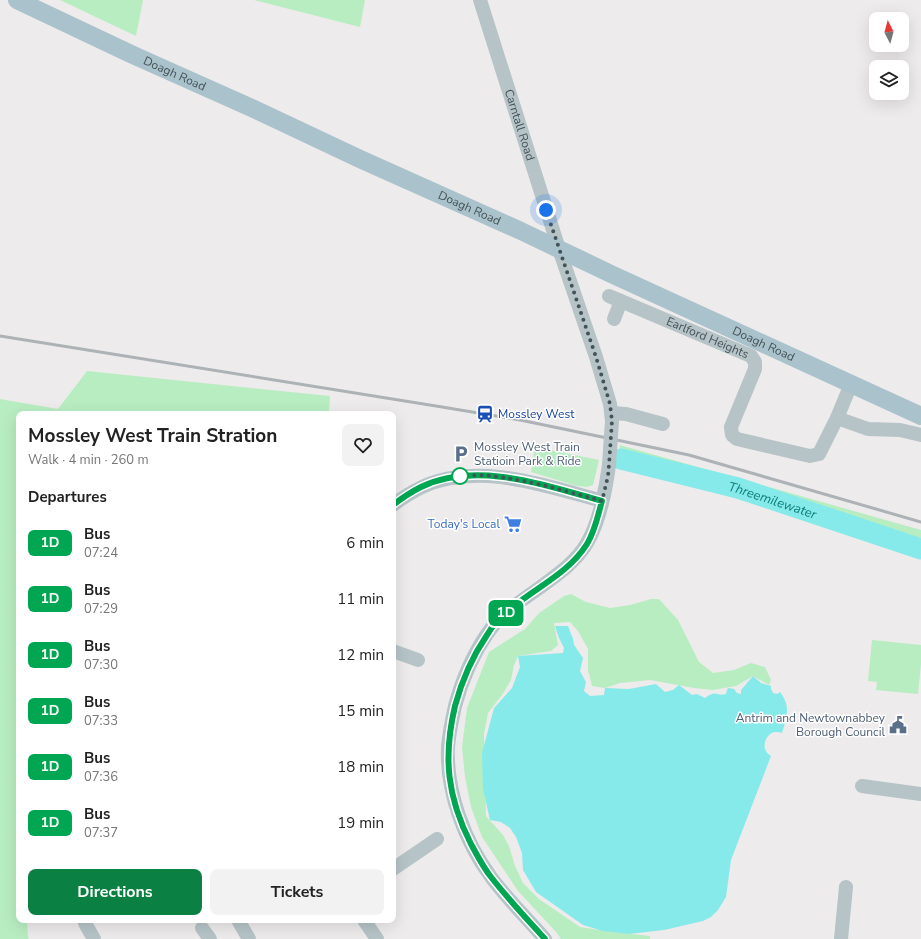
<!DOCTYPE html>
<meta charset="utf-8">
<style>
:root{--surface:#fff;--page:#f2f2f2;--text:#222;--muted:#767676;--accent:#0b8043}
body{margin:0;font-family:"Nunito Sans",sans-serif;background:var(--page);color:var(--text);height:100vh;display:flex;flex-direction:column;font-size:15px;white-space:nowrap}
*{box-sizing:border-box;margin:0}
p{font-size:13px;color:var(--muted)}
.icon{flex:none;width:22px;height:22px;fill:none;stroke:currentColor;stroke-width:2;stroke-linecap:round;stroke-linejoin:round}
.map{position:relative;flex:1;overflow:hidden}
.side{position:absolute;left:16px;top:411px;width:380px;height:512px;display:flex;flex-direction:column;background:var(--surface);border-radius:8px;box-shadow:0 4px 16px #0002}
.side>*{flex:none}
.badge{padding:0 8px;border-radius:6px;font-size:14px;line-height:26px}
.needle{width:26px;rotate:354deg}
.fabs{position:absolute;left:869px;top:12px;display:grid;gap:8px}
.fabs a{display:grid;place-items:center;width:40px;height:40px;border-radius:8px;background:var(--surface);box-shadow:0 4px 16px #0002;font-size:20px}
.you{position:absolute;width:20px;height:20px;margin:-10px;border:3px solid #fff;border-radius:50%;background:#1a73e8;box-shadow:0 0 0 6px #1a73e833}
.map>.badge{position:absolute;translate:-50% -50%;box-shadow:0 0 0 2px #fff}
h2{padding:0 12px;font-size:15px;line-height:36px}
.round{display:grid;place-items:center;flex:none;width:42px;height:42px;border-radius:8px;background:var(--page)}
.overview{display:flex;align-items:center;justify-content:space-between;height:68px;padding:0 12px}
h1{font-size:19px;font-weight:700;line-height:30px}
.primary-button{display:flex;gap:8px;margin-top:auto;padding:8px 12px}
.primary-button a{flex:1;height:46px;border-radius:8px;background:var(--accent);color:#fff;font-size:16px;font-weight:700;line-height:46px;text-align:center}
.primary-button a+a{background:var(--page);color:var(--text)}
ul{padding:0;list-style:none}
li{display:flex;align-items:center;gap:12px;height:56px;padding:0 12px}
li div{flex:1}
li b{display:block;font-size:15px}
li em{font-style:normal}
li .badge{min-width:44px;font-weight:700;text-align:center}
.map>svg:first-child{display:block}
</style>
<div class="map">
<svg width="921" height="939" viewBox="0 0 921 939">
<rect width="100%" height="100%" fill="#eeebec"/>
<!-- green -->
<g fill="#b8edc1">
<polygon points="60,0 143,0 136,36"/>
<polygon points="254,0 365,0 360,27"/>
<polygon points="87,371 330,396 329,414 19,414 19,920 27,920 28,937 29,939 0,939 0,399 58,409"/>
<polygon points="620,445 921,530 921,551 618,465"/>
<path d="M545,449L599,460L593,485L587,487L577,486L531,472L534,452C539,453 541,453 545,449Z"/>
<polygon points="571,594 586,602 610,608 630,605 651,599 659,599 678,620 699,662 713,673 734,670 751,663 765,667 771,680 769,685 753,676 736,686 713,690 694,688 650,680 620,683 605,688 592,686 588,670 588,649 578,631 570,622 554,623 558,645 551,651 518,656 514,665 511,680 502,695 488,713 484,734 486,816 503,835 509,846 515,866 523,883 539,899 580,927 613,932 650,936 650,939 561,939 557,933 518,891 482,837 471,807 465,777 462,747 467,708 489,652 525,629 539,613 564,596"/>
<polygon points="872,640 921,645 921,664 918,694 876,690 877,682 868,681"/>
</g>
<!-- water -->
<path fill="#85eae9" d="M555,626H568L573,639L574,645L583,658L580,671L586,682L584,691L590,696L604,695L605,688L629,689L656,684L665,692L673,690L679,685L692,695L697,694L705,698C717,689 716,697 726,694L727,690L728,688L734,689L737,693L741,694V690L753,676L761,683L771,686V689L773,693L777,694L780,692C791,706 787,717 782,733C780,732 778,732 776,732C768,732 763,742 765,749C766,752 768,754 771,756L731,860L726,897L718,910L711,917L703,921L664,930L629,934L603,931L583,925L536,892L523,870L522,853L516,837L510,828L501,822L490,820L483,789L482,753L494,708L512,688L520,667L518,656L563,653L564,648L559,638Z"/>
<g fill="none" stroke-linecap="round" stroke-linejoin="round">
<!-- river -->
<path stroke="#85eae9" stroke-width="21" id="s1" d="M621,459L738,488L921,549"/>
<!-- minor -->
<g stroke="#b6c4c8" stroke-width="14">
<path id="s2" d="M480,0L559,249L596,357L610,404L612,421"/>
<path id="s3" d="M609,296L751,356L755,362V369L731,427L732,435L737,439L810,456L819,454L837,418L851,384"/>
<polyline points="614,319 621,301"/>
<polyline points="612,413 626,414 663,424"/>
<polyline points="837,418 868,429 900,430 921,435"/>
<path d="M393,505C402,498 412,492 422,487C477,461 546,486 602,501"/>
<polyline points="393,651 418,660"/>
<polyline points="862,786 921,794"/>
<polyline points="393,869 437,839"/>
<polyline points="84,920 86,925 94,939"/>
<polyline points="238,920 249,939"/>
<polyline points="364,920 377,939"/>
<polyline points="202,928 210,939"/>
<path d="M545,939C527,918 507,899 491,877C465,842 446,792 448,747C449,733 452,720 455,706C462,680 472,656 487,634C490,630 493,626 496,622C511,606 529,596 546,583C561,572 577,560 587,543C599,523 606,488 609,465"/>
<polyline points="841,939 846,887"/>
</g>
<!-- major -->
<path stroke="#aac2cb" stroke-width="18" id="s4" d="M17,0L133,55L254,109L360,159L521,231L611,274L921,416"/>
<!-- rail -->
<polyline stroke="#adb2b6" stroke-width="3" points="0,336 436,406 520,420 689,455 921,522"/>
<!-- minor-bridge -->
<polyline stroke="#b6c4c8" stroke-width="14" points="609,465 612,421"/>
</g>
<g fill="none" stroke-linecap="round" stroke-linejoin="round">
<!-- line casing -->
<g stroke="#fff" stroke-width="9">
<path id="line" d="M393,505C402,498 411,492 421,487C477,460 547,486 602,501C598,515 595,531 587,544C565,579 523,592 496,623C492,626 490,631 487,635C472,657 462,680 455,706C443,757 447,797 471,844C477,855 483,867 491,877C508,899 527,919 545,939"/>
</g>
<!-- line -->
<use href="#line" stroke="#00a651" stroke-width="6"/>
<!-- walk -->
<path stroke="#445358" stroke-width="4" stroke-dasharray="0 7.2" d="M460,476C477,474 495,476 512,479C543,484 572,493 602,501L608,476L609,465L612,421L610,404L596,357L546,210"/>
</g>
<!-- icons -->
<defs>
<g id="station-bare" transform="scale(1.38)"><path d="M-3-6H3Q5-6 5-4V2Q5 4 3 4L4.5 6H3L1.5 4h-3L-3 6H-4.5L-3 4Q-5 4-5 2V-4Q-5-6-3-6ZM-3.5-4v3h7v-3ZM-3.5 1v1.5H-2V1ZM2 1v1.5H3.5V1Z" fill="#1a4fb4" stroke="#fff" stroke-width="2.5" paint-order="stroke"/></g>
<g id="parking-bare" transform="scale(1.38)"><path d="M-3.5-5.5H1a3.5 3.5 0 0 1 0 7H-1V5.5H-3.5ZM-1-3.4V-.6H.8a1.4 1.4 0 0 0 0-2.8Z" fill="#5c6f8a" stroke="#fff" stroke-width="2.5" paint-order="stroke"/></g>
<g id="supermarket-bare" transform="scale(1.38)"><path d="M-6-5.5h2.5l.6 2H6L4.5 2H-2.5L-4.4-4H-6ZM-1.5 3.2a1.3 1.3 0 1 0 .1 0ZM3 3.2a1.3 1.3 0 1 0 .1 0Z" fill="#3f7fe0" stroke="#fff" stroke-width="2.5" paint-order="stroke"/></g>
<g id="civic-bare" transform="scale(1.38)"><path d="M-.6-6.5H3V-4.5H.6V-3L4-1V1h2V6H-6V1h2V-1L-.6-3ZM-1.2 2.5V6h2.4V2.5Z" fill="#5c6f8a" stroke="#fff" stroke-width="2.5" paint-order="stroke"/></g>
</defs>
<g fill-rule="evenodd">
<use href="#station-bare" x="485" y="414"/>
<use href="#parking-bare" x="461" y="454"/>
<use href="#supermarket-bare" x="513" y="524"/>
<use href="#civic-bare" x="898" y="725"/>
</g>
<!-- markers -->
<circle fill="#fff" stroke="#00a651" stroke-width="2" cx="460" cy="476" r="8"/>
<g text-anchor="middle" stroke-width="3" stroke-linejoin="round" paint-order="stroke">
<!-- street labels -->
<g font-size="12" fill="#445358" stroke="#fff">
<text dy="4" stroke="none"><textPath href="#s4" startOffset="174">Doagh Road</textPath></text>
<text dy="4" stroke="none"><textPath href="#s2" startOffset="131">Carntall Road</textPath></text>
<text dy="4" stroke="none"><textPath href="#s4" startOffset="498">Doagh Road</textPath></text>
<text dy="4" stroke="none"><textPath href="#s3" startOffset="107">Earlford Heights</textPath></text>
<text dy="4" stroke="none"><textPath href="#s4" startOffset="822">Doagh Road</textPath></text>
</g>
<!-- transit labels -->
<g font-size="12" fill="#164399" stroke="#fff" text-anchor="start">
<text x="498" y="418">Mossley West</text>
</g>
<!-- service labels -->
<g font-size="12" fill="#4e5e75" stroke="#fff" text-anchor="start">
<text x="474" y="451">Mossley West Train<tspan x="474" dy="14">Statioin Park &amp; Ride</tspan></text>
<text x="885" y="722" text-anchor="end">Antrim and Newtownabbey<tspan x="885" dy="14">Borough Council</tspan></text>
</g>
<!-- shop labels -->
<g font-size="12" fill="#366cbe" stroke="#fff" text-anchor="end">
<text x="500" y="528">Today's Local</text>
</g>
<!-- water labels -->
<g font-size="13" font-style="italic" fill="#0e7e7d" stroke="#fff">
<text dy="5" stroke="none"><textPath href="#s1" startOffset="157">Threemilewater</textPath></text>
</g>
</g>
</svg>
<div class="fabs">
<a><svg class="needle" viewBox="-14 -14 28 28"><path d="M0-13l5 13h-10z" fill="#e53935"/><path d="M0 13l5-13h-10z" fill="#767676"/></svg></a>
<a><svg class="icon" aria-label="layers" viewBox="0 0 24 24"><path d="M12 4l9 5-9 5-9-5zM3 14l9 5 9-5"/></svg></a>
</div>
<div class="you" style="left:546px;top:210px"></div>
<b class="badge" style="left:506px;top:613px;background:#00a651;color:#fff">1D</b>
<section class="side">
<div class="overview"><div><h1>Mossley West Train Stration</h1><p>Walk · 4 min · 260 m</p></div><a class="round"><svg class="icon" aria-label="heart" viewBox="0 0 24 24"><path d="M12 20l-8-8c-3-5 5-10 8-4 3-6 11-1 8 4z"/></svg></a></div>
<h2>Departures</h2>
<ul>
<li><span class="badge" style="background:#00a651;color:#fff">1D</span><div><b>Bus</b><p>07:24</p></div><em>6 min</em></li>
<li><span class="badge" style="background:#00a651;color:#fff">1D</span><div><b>Bus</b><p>07:29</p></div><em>11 min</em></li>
<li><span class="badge" style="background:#00a651;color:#fff">1D</span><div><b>Bus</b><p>07:30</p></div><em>12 min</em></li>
<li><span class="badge" style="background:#00a651;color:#fff">1D</span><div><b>Bus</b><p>07:33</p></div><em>15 min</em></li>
<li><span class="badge" style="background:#00a651;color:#fff">1D</span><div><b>Bus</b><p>07:36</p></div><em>18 min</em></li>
<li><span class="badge" style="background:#00a651;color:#fff">1D</span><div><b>Bus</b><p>07:37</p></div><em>19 min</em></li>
</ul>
<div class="primary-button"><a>Directions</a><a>Tickets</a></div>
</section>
</div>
